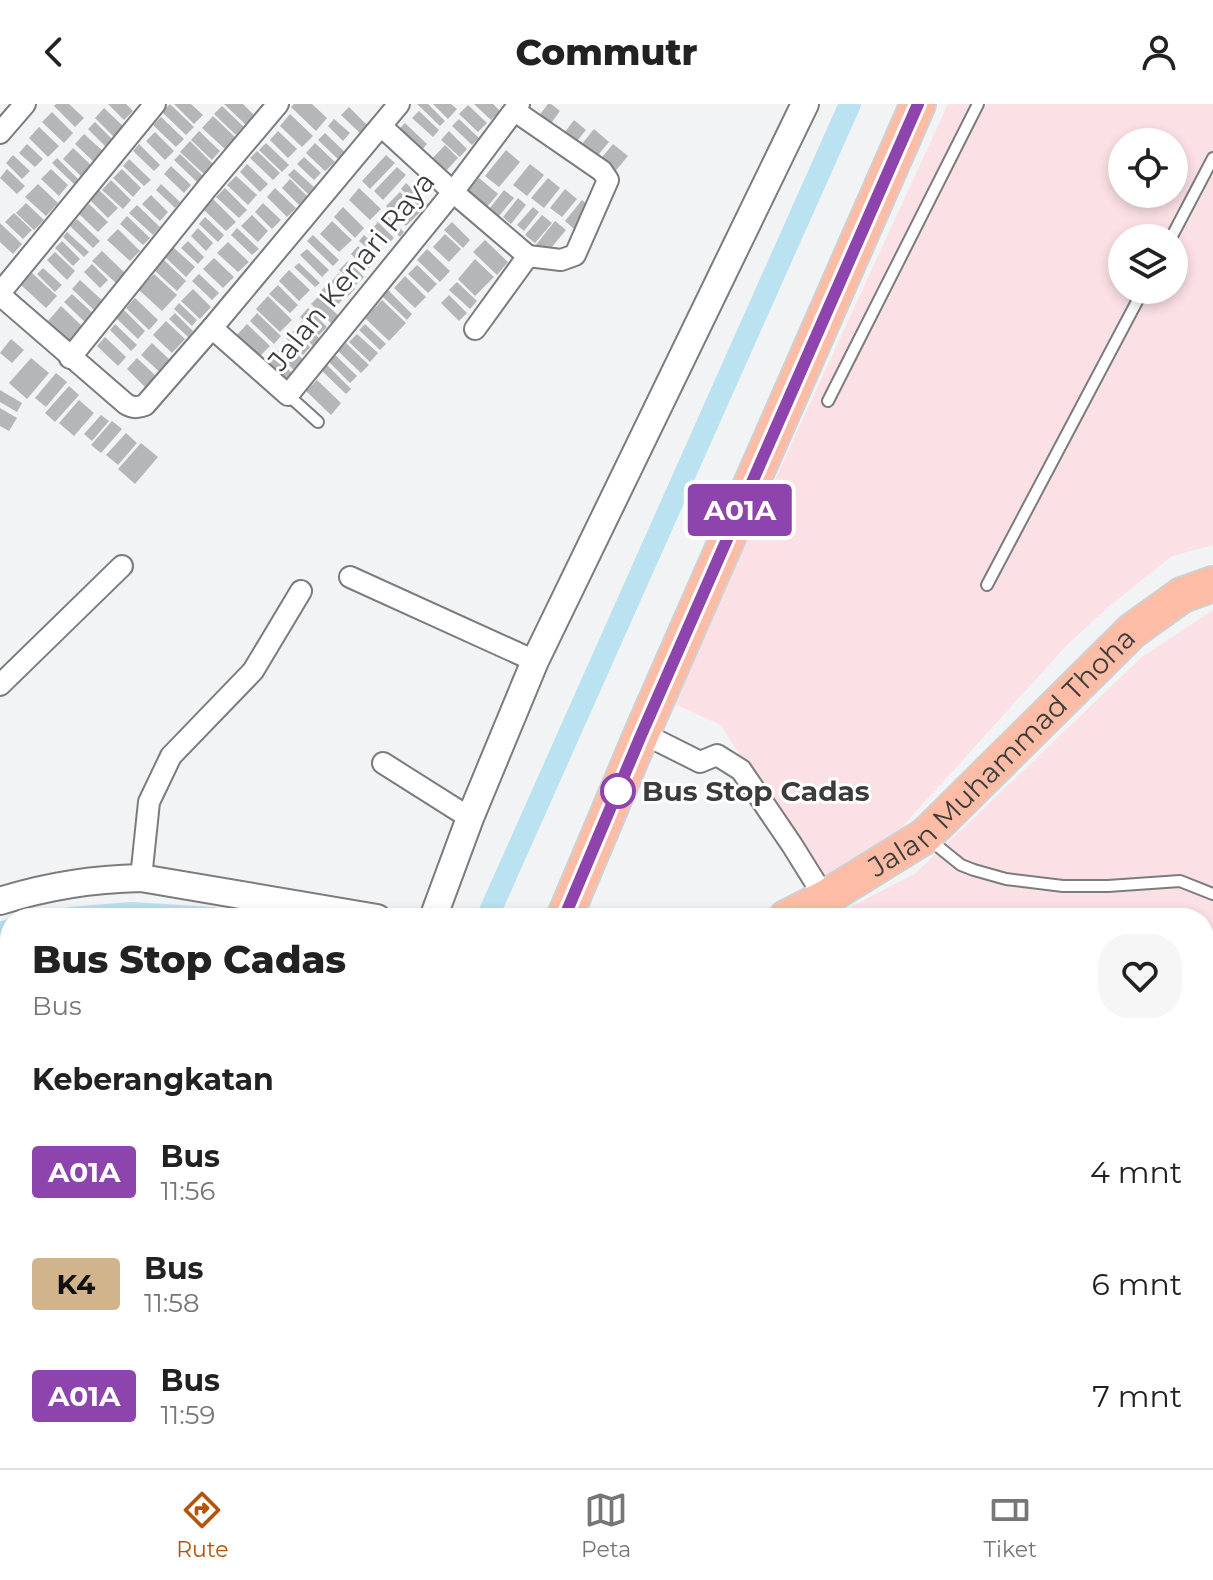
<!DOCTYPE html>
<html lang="id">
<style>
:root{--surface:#fff;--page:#f6f6f6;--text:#222;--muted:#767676;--line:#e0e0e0;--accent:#b45309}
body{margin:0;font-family:Montserrat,sans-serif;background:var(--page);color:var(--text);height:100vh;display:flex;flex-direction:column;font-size:30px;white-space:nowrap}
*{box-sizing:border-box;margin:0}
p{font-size:26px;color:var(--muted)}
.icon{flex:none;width:44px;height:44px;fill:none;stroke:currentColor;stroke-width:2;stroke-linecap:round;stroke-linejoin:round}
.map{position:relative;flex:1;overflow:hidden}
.sheet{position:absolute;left:0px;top:804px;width:1214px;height:560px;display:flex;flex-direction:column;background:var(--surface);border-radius:32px 32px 0 0;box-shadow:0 4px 12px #0003}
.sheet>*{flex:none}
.badge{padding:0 16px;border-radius:6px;font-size:28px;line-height:52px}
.fabs{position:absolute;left:1108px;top:24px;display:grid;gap:16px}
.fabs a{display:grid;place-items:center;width:80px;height:80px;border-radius:50%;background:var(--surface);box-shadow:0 4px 12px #0003;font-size:40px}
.map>.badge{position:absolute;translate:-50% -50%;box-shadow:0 0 0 4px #fff}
h2{padding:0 32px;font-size:30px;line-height:72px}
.round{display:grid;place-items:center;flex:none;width:84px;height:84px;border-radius:32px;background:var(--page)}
.overview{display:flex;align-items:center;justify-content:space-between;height:136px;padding:0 32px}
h1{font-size:38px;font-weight:800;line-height:60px}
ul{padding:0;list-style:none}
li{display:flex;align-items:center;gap:24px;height:112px;padding:0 32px}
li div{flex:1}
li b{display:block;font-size:30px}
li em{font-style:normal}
li .badge{min-width:88px;font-weight:700;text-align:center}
header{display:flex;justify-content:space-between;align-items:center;height:104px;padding:0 32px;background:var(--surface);font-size:36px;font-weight:800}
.tabs{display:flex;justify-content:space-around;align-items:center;height:112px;border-top:2px solid var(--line);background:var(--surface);font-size:22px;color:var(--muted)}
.tabs a{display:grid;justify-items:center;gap:4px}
.tabs .active{color:var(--accent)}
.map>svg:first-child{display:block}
</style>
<header><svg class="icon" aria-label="back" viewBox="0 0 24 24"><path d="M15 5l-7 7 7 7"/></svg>Commutr<svg class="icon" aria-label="person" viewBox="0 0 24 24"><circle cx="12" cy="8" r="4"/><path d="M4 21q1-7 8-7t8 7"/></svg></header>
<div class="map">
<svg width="1213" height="1364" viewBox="0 0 1213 1364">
<rect width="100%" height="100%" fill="#f2f3f4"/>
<!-- industrial -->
<g fill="#fbe1e6" fill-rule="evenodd">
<path d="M948,0H1213V441L1172,452L1107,504L1067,541L892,734L819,779L721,621L672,599ZM1122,38H1174V90H1122ZM1122,134H1174V186H1122Z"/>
<polygon points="1213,506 1213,1364 1014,1364 978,1354 1204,1354 1204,814 829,814 916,769 1142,553"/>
</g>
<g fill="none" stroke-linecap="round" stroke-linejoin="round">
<!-- canal -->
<g stroke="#bae2f0" stroke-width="22">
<polyline points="70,814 131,809 212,814"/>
<polyline points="487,814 850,0"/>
<polyline points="0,829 10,826"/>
<polyline points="374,1364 379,1354"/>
</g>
</g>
<!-- building -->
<g fill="#b5b6b8">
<polygon points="56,0 69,0 84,14 75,23 54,2"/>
<polygon points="108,0 126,0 133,7 124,16"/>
<polygon points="170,0 194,23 186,31 162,8"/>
<polygon points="174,0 191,0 203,11 194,20"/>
<polygon points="224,0 243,0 255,12 246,21"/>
<polygon points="294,0 312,0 327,14 316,27 291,3"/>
<polygon points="417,0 428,0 445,17 440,22"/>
<polygon points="433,0 451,0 457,5 448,15"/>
<polygon points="474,0 493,0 500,7 491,16"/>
<polygon points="548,0 551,0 560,7 549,22 538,13"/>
<polygon points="468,1 487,19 478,28 459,10"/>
<polygon points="222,2 244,23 236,31 214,10"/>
<polygon points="349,3 367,21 360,29 341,11"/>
<polygon points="104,4 125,24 115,34 95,14"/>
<polygon points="419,7 439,26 433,33 412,14"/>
<polygon points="52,8 73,29 64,39 42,18"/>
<polygon points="290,10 313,32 302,43 280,22"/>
<polygon points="213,12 237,35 226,46 202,24"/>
<polygon points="161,13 184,35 176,43 153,21"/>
<polygon points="334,15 350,29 343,37 328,22"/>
<polygon points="459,15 479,34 472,41 452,22"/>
<polygon points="574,16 586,26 572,43 561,33"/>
<polygon points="95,18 116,39 109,46 88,25"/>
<polygon points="405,19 427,40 418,50 395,29"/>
<polygon points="39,23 59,42 48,53 29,34"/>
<polygon points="594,25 609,38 593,57 578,45"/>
<polygon points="199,27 220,47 212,56 191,36"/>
<polygon points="278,27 297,45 288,54 270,36"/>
<polygon points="449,27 467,45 460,53 441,36"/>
<polygon points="155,28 174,47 165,56 146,37"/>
<polygon points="325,29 348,51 341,58 318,36"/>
<polygon points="84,30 105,49 95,59 75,40"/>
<polygon points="190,37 213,60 204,70 180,48"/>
<polygon points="266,39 289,61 282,68 259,46"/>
<polygon points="315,39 335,58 325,67 306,49"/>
<polygon points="27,40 43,55 35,63 19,49"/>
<polygon points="139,40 160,61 154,67 133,47"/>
<polygon points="613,40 628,52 613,70 598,58"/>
<polygon points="445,41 458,54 444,69 431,56"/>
<polygon points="73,44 92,62 82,73 63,55"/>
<polygon points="506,46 520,58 499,83 485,72"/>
<polygon points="257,47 280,69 273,76 250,54"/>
<polygon points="180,50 203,72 197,78 174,56"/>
<polygon points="13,51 30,67 22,75 6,59"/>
<polygon points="386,51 395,59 370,85 362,77"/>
<polygon points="304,53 321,69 314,76 297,60"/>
<polygon points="57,54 81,78 77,83 52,59"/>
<polygon points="129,55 151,76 144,82 123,62"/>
<polygon points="247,60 268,80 260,88 240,68"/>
<polygon points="530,60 544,71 527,92 513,81"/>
<polygon points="171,62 191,81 184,89 164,70"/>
<polygon points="397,63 406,71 383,96 374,87"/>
<polygon points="7,65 25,82 17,90 0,74"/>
<polygon points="51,65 68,81 59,92 41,75"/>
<polygon points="122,65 141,84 133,93 113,74"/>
<polygon points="294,65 314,83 308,90 288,71"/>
<polygon points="236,72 257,91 248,101 227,81"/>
<polygon points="479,74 498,90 486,104 467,88"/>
<polygon points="548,74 560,84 544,104 531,94"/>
<polygon points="290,75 307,92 299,101 282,84"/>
<polygon points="111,76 131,96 123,105 102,86"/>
<polygon points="406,79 430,102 424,108 401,85"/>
<polygon points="38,80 58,99 46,112 25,93"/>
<polygon points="161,80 180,98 175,104 156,86"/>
<polygon points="225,84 247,106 239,114 216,93"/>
<polygon points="275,84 296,104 287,113 267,93"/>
<polygon points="359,84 381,105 370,116 349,96"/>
<polygon points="565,85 577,95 562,113 550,104"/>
<polygon points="99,86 118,104 108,114 90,96"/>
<polygon points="504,86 514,94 499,112 490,104"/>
<polygon points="400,88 420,108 406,122 386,102"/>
<polygon points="151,91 168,108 160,117 142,100"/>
<polygon points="518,94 526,101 511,120 503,113"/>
<polygon points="213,95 236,118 226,127 203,105"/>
<polygon points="582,96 591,104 574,125 565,117"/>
<polygon points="26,99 44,116 34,126 16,109"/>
<polygon points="263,99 281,116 272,125 255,108"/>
<polygon points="89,100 108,118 98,128 79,110"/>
<polygon points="137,101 160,123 153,131 129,109"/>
<polygon points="343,103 364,124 355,134 334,113"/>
<polygon points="533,103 539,108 524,127 517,121"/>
<polygon points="14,109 32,126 23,135 5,118"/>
<polygon points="385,110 404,128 400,133 381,114"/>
<polygon points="252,111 268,127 258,138 241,122"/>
<polygon points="542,111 552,119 535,139 525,131"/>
<polygon points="127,112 150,134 143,141 120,120"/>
<polygon points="205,113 224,131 218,138 199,120"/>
<polygon points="77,115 100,137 93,144 70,122"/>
<polygon points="332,117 352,136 339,148 320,130"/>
<polygon points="555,117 566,126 546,150 535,142"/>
<polygon points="378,118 394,134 388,140 372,125"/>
<polygon points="452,118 470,136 463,144 444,126"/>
<polygon points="0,119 22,140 13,150 0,138"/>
<polygon points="198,124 213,139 206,147 191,132"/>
<polygon points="237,124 259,145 252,151 231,131"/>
<polygon points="118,125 140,147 130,157 107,136"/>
<polygon points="67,128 89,148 84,153 63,133"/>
<polygon points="445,130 461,145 449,158 433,143"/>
<polygon points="313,131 339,156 333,162 307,137"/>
<polygon points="364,131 381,147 376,152 359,137"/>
<polygon points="485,136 508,158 497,171 473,148"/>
<polygon points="62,137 80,155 73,162 55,144"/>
<polygon points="188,137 204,153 198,160 181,144"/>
<polygon points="228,138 249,158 238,168 217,149"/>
<polygon points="358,142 375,158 367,166 351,150"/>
<polygon points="173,143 195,163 186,173 164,152"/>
<polygon points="307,145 329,166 322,173 300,151"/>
<polygon points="427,145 450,167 440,178 417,156"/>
<polygon points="102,147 125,169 116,179 92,157"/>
<polygon points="55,148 75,167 67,176 47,156"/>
<polygon points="214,154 234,173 223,184 203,165"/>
<polygon points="475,155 494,173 475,192 458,175"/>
<polygon points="164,156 186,177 177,187 154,166"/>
<polygon points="348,157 364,173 356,181 339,166"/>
<polygon points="299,159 320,179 315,183 294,163"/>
<polygon points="92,160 108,176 100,184 84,168"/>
<polygon points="417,161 437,180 428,189 408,170"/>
<polygon points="43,164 62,181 55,188 37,170"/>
<polygon points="289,166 310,186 299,197 279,177"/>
<polygon points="32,169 57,192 46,204 21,181"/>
<polygon points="339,169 355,185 347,193 331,178"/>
<polygon points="154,170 177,191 162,207 139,186"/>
<polygon points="199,170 219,189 212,196 192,177"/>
<polygon points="405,172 426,193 415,204 394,184"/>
<polygon points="80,176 105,199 96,208 72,185"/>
<polygon points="457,178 477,197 470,205 449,186"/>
<polygon points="278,181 298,201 290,209 269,190"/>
<polygon points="327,181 342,196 336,203 320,188"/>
<polygon points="193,185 211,203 200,215 181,197"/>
<polygon points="388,186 412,210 407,216 382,192"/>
<polygon points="72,190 95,211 87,220 64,198"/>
<polygon points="449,191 467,209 459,217 441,199"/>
<polygon points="268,192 292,216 280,228 256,205"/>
<polygon points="318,193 339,212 332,220 311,200"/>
<polygon points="135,194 158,216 149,226 126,204"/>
<polygon points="382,196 406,219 389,237 365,214"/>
<polygon points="179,199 197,216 192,222 174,205"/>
<polygon points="61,202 83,223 69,237 48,217"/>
<polygon points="122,204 145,227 138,235 114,212"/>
<polygon points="308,204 327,223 319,231 300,213"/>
<polygon points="175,209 193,227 188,233 169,215"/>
<polygon points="257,209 281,232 274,240 250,217"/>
<polygon points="166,217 185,235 172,249 153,231"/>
<polygon points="302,217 320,235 313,242 295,224"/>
<polygon points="115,220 137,241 131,247 110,226"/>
<polygon points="247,220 270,242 257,255 234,234"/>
<polygon points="365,220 386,240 380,246 359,226"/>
<polygon points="293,227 310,243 303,251 286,234"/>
<polygon points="357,230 378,249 370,258 349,238"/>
<polygon points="105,233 126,253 118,262 97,242"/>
<polygon points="11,235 24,246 12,259 0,249"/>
<polygon points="152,239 174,260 163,271 141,251"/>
<polygon points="285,239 306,258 296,268 276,249"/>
<polygon points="346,239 369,261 361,269 338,247"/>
<polygon points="333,249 357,272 350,279 327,256"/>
<polygon points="273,250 293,270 284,280 263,260"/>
<polygon points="31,254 49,269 27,295 9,279"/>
<polygon points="137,254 158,274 147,285 127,265"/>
<polygon points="326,260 351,285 346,290 321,266"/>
<polygon points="56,269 67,278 46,303 35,294"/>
<polygon points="317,276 341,299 331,311 306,287"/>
<polygon points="69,282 79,291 55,318 45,309"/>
<polygon points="0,286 22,299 17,308 0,298"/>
<polygon points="79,296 94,309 74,332 59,319"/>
<polygon points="0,304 17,314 9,327 0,322"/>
<polygon points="101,311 109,317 92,337 84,330"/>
<polygon points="112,317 122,325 101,349 91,341"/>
<polygon points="126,329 137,339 118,361 106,351"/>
<polygon points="141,339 158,353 135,380 118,365"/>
</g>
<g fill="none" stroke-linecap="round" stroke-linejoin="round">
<!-- service casing -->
<g stroke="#7b7c7d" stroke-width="14">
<g id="service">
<polyline points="1171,134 1213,54"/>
<polyline points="288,291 318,318"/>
<polyline points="828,297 978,0"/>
<polyline points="987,481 1143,186"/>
<polyline points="930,736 961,761 974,766 1006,775 1063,782 1108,782 1180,777 1213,790"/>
<polyline points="1204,1038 1213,1040"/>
</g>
</g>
<!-- minor casing -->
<g stroke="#7b7c7d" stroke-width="24">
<g id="minor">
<polyline points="515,7 602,67 608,76 575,151 561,156 528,152"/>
<polyline points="381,22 453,88 528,152"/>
<polyline points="0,29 25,0"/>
<polyline points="0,189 155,0"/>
<path d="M0,191L126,300C132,304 138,304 145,301L212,224L399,0"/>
<polyline points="212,224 288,291 453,88 519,0"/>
<polyline points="475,225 528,152"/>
<polyline points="70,254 207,84 278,0"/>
<polyline points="350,473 535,557"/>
<polyline points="0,581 122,462"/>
<polyline points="642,629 700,658 717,651 741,666 792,741 825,794"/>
<polyline points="383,659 470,714"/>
<polyline points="141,774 149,698 171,652 253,567 301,487"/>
<polyline points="630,1354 631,1364"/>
<polyline points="724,1354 725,1364"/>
<polyline points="24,1364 26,1354"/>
</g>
</g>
<!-- tertiary casing -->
<g stroke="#7b7c7d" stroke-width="30">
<g id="tertiary">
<path d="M0,797C47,782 92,775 141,774L377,814"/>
<polyline points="433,814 470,714 535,557 805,0"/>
<polyline points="0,887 10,911"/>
</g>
</g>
<!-- primary casing -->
<g stroke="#d0d0d0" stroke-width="38">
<g id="primary">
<polyline points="564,814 642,629 918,0"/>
<path id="s1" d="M786,814L825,794L925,732L1132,527L1182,491L1213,480"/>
<polyline points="0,1084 10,1080"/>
<polyline points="321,1364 326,1354"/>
<polyline points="415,1364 419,1354"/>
</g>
</g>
<!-- service -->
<use href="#service" stroke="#fff" stroke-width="10"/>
<!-- minor -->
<use href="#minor" stroke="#fff" stroke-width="20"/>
<!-- tertiary -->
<use href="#tertiary" stroke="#fff" stroke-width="26"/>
<!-- primary -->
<use href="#primary" stroke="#fdbca5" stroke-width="34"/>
</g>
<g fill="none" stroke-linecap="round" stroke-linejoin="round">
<!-- line casing -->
<g stroke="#fff" stroke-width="18">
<polyline id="line" points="564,814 642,629 918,0"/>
</g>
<!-- line -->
<use href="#line" stroke="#8e44ad" stroke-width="12"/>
</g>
<!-- markers -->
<circle fill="#fff" stroke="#8e44ad" stroke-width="4" cx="618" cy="687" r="16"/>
<g text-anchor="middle" stroke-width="6" stroke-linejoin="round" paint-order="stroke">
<!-- street labels -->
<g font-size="28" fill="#3c3c3d" stroke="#fff">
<text transform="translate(351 167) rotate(-51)" y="10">Jalan Kenari Raya</text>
<text dy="10" stroke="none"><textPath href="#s1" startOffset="274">Jalan Muhammad Thoha</textPath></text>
</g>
<!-- stop labels -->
<g font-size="28" font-weight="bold" fill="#3c3c3d" stroke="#fff" text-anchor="start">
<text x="642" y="697">Bus Stop Cadas</text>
</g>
</g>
</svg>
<div class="fabs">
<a><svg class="icon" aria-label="locate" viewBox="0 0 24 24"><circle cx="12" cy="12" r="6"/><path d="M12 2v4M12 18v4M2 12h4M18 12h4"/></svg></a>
<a><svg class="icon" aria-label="layers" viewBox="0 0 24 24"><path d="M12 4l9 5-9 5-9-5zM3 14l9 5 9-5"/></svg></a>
</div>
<b class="badge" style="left:740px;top:406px;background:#8e44ad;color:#fff">A01A</b>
<section class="sheet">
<div class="overview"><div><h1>Bus Stop Cadas</h1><p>Bus</p></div><a class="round"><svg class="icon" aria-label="heart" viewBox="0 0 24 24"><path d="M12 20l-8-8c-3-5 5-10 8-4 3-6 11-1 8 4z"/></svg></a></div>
<h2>Keberangkatan</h2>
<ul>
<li><span class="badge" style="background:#8e44ad;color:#fff">A01A</span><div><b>Bus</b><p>11:56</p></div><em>4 mnt</em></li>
<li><span class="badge" style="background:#d2b48c;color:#111">K4</span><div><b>Bus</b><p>11:58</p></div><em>6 mnt</em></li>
<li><span class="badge" style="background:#8e44ad;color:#fff">A01A</span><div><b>Bus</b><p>11:59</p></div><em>7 mnt</em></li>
</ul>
</section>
</div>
<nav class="tabs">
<a class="active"><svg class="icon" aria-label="directions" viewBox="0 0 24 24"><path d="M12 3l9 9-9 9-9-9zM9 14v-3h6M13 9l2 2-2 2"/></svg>Rute</a>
<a><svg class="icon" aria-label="map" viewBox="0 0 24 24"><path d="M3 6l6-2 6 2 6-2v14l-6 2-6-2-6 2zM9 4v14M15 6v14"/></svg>Peta</a>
<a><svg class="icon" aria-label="tickets" viewBox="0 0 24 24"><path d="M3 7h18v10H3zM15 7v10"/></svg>Tiket</a>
</nav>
